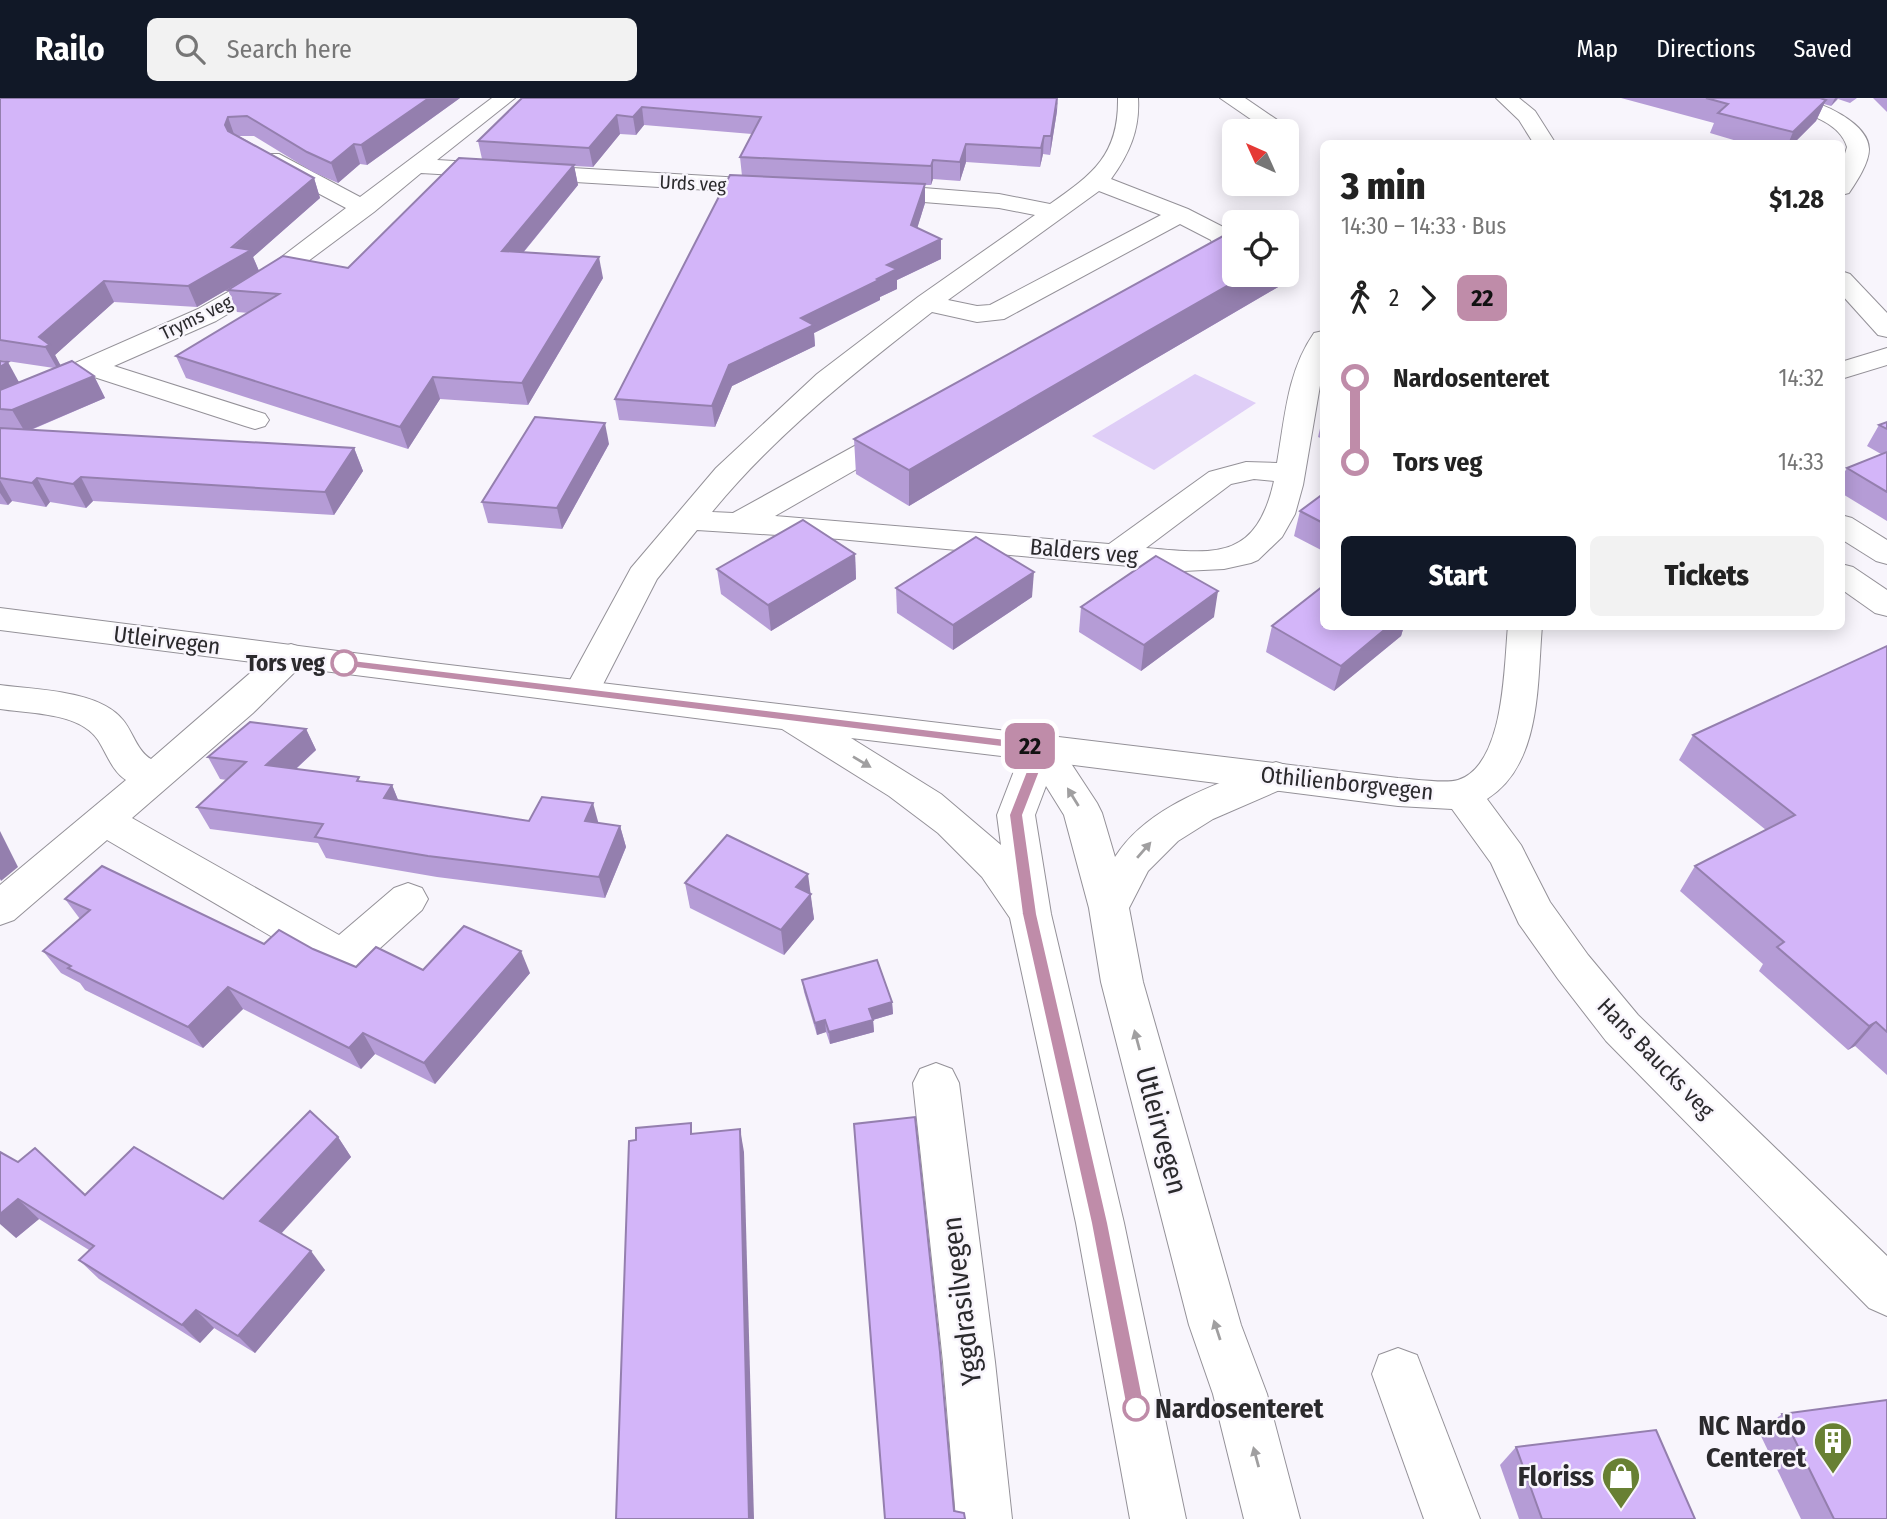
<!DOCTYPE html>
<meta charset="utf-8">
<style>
:root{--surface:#fff;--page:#f2f2f2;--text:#222;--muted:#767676;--accent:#111827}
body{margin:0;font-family:"Fira Sans Condensed",sans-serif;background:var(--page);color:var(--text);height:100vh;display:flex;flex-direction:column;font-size:26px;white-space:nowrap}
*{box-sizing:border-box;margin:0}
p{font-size:23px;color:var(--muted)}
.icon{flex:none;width:38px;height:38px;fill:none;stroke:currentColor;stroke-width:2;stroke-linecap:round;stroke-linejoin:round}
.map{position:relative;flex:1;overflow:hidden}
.drawer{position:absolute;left:1320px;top:42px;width:525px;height:490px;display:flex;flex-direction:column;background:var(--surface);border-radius:10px;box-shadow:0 4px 18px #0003}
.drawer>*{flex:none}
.badge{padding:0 14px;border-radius:10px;font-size:24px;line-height:46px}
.needle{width:46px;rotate:315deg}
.tools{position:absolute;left:1222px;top:21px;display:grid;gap:14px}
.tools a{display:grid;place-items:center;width:77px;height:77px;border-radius:10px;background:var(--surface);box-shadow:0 4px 18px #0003;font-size:35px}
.map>.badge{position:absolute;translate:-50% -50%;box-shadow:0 0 0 4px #fff}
.legs{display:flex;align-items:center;gap:10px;height:77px;padding:0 21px;font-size:23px}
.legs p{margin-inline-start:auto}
.head{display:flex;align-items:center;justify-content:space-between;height:119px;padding:0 21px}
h1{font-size:38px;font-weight:800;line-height:52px}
.action{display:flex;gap:14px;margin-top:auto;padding:14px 21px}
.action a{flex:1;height:80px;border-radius:10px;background:var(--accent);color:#fff;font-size:28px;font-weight:800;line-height:80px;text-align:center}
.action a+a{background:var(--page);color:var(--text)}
ul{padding:0 21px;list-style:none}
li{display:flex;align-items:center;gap:24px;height:84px;font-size:26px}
li i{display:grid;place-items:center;width:10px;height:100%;margin:0 9px;background:currentColor}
li i::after{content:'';width:18px;height:18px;margin:-9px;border:5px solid;border-radius:50%;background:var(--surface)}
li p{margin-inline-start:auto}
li:first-child i{background:linear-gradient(#0000 50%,currentColor 0)}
li:last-child i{background:linear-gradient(currentColor 50%,#0000 0)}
header{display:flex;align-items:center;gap:42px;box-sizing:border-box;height:98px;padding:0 35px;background:var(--accent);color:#fff}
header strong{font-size:33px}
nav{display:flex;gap:38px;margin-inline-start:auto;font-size:24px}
.search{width:490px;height:63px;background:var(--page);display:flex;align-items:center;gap:18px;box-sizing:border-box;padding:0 24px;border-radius:10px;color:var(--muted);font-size:26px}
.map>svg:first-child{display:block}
</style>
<header>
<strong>Railo</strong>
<div class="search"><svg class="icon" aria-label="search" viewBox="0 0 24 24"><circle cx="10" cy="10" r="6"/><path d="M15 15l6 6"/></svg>Search here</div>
<nav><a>Map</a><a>Directions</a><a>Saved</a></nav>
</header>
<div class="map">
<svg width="1887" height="1421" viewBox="0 0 1887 1421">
<rect width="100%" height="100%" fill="#f8f5fc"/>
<!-- green -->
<polygon fill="#dfcef7" points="1195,276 1256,305 1154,372 1092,338"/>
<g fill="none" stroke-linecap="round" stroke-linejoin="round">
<!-- minor casing -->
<g stroke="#949198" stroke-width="2">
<g id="minor">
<polygon points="492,0 515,0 437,62 778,82 786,84 790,89 786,94 778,96 421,75 374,114 276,187 216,223 114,268 265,316 269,322 265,328 255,331 245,328 91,278 0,317 0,298 198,211 258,177 346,110 263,66 260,61 263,56 279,56 360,99"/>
<path d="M1118,0H1138C1140,32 1129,56 1111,81L1188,111L1231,133C1247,159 1205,184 1182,178L1178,173L1182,168L1210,152L1213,148L1211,142L1180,126L1004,221L977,224L932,214C854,275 775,337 712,414L733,415L889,329L899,326L909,329L914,335L909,341L775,418L1109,446L1209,374L1246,364L1277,365C1285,320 1287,274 1314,235L1323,233V270L1303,387L1295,416L1282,439L1258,462L1251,465L1224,471L1183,473L839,441L697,432L657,481L595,602L582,605L569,602L564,593L631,470L716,370L817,276L918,199L1035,117L999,110L873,100L865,98L861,93L865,88L873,86L999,96L1050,106C1093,76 1119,57 1118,0ZM1099,93L1161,117L990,207L977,208L948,202ZM1254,381L1274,383C1256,463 1215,456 1146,450L1231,386Z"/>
<polygon points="1220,0 1245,0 1289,30 1286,34 1268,33"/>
<polygon points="1496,0 1519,0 1535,13 1556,46 1534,46 1519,22"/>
<path d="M1766,0C1776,0 1788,0 1798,0C1820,3 1869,25 1869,51C1869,65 1857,83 1849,95L1841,97V69L1847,49C1839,20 1794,12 1769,4Z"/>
<polygon points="1841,173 1850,176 1887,215 1887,239 1878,237 1841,196"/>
<polygon points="1887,250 1887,267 1841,281 1841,264"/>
<polygon points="1841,417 1852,420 1887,442 1887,466 1876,463 1841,441"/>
<polygon points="1841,466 1853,469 1887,492 1887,518 1875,515 1841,491"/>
<path d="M1508,528H1542C1537,585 1542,666 1487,701L1521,747L1550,804L1588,857L1638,917L1887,1158V1218L1869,1210L1606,943L1558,881L1519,826L1491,765L1452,711L1398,708L1042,663L1029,659L1023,650L1029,641L1042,637L1398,680C1413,681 1445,686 1458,682C1505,667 1504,568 1508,528Z"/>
<path d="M291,546L303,550L308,558L303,566L253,615L132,720L339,837L394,790L408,785L422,790L428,801L422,812L357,871L342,876L327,871L107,742L14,822L0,827V787L126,682C112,673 107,656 98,642C79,614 31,616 0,611V587C36,592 99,592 123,622C133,634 137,653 151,661L279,550Z"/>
<polygon points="936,965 952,971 959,985 995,1264 1012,1421 956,1421 943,1264 913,985 920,971"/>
<polygon points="1398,1250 1417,1257 1480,1421 1424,1421 1372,1276 1379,1257"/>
</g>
</g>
<!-- major casing -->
<g stroke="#949198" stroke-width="2">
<path id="major" d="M0,510L424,564L1042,637L1055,641L1097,705L1102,715L1115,759C1147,709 1210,689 1263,668L1276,664L1289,668L1295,678L1289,688L1213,721L1178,743L1148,773L1129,810L1143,884L1241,1227L1267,1296L1300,1421H1244L1213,1296L1189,1227L1101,884L1089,810L1064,717L1046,688L1035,717L1051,816L1124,1125L1186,1421H1130L1076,1125L1010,820L982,779L938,735L889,698L782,631L0,532ZM851,640L1019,660L997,717L1001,747L941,696Z"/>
</g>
<!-- minor -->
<use href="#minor" fill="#fff" fill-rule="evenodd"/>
<!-- major -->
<use href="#major" fill="#fff" fill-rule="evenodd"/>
</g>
<!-- wall -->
<g fill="#b59cd6">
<polygon points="0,0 460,0 367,67 360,66 338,85 313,74 254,38 239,38 314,80 320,100 253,159 259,173 197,209 114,204 55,257 60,267 94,278 105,300 31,332 354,350 363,373 334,417 93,403 86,410 50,404 46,409 12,403 8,407 0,406 0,263 19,284 54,270 0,262"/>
<polygon points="522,0 1057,13 1050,57 1043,56 1040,69 966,64 960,83 933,81 931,87 925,87 925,105 917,130 941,161 897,182 897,191 880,199 880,202 814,235 815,248 732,288 715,329 619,322 615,301 742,78 740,59 752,36 644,27 636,37 620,36 593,69 574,68 578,87 523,155 603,180 528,307 440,301 408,351 186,280 176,258 249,215 237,214 228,192 348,170 482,61 478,43"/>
<polygon points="1621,0 1857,0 1850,5 1838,1 1831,8 1824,6 1816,23 1793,46 1747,46 1710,35 1714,25"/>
<polygon points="1873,0 1887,0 1887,14"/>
<polygon points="1292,151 1285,185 1143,268 909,408 856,376 854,341"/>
<polygon points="1323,318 1323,341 1318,339"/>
<polygon points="1887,324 1887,423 1841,395 1841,380 1847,370 1881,356 1867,348 1879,327"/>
<polygon points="609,346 562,431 488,425 482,404"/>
<polygon points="1323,396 1323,453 1294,438 1300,413"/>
<polygon points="855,456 856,481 771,533 721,496 717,471"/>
<polygon points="896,490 1032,499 953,552 897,515"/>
<polygon points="1081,509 1214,519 1141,573 1079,534"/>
<polygon points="1272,528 1404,528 1401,538 1334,593 1266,554"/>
<polygon points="1887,548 1887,977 1855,948 1848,952 1759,873 1763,866 1680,793 1695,768 1766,732 1679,662 1693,637"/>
<polygon points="306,631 316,652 296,671 361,684 392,687 398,702 529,723 599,725 620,728 626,749 605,800 437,779 326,760 318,745 210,731 197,709 227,682 220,681 208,659"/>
<polygon points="685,785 810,796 814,821 784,857 690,810"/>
<polygon points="65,801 264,846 313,851 356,869 530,875 435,986 375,956 361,971 243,911 203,950 85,892 80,885 61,875 43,853 80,821"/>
<polygon points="802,882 892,904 893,916 873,922 874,934 830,946 826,934 817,937 804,894"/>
<polygon points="338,1039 351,1059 281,1136 325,1172 255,1255 214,1230 200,1245 99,1181 79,1162 89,1152 39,1121 16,1140 18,1064 85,1097 223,1101"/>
<polygon points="1782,1316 1887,1421 1801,1421 1759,1334"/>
<polygon points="1516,1349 1695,1421 1519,1421 1500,1367"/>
</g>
<!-- shaded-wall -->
<g fill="#947fae">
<polygon points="429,0 460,0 367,67 361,47"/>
<polygon points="1058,0 1057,13 1050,57 1051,38"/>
<polygon points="1835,0 1838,0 1831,8"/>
<polygon points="1826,2 1816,23 1793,46 1788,46 1793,34"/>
<polygon points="642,9 644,27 636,37 633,19"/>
<polygon points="617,17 620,36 593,69 589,50"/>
<polygon points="228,19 235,39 232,46 225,27"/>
<polygon points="1044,38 1043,56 1040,69 1041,50"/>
<polygon points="354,46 360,66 338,85 331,65"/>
<polygon points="966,46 966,64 960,83 960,64"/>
<polygon points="933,62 933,81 931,87 931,68"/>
<polygon points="574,67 578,87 507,174 502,153"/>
<polygon points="314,80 320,100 253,159 259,173 197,209 188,188"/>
<polygon points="925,86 925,105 912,147 911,127"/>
<polygon points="941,141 941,161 897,182 897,191 880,199 880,202 814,235 815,248 732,288 715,329 712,308 729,267 801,220 877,181 887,167"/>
<polygon points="1292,151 1285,185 1143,268 909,408 909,372 1148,233 1246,177 1286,177 1286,154"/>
<polygon points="599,159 603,180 528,307 522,285"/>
<polygon points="104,183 114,204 55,257 61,268 57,270 45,249 39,239"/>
<polygon points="8,264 20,286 0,297 0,269"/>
<polygon points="94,278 105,300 25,334 12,312"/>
<polygon points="433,279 440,301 408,351 400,329"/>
<polygon points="605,325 609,346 562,431 557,410"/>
<polygon points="354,350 363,373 334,417 325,394"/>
<polygon points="81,379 93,403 86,410 73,386"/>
<polygon points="37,380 50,404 46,409 32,385"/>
<polygon points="0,382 12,403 8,407 0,395"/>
<polygon points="855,456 856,481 771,533 768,507"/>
<polygon points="1034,474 1032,499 953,552 953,527"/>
<polygon points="1218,493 1214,519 1141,573 1144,547"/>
<polygon points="1389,528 1404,528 1401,538 1334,593 1341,568"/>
<polygon points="306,631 316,652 277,688 266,667"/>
<polygon points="392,687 401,709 384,700"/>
<polygon points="593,705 599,727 585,723"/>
<polygon points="620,728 626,749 605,800 599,779"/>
<polygon points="0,733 18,769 1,783 0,781"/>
<polygon points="808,776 814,821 784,857 781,832 796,789"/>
<polygon points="521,853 530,875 435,986 424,965"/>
<polygon points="228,889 243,911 203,950 188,929"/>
<polygon points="892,904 893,916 869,923 869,911"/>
<polygon points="825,922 826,934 817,937 815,925"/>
<polygon points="873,922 874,934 830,946 829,934"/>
<polygon points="1876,924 1855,948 1848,952 1869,928"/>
<polygon points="363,935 375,956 361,971 349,950"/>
<polygon points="740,1031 744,1054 754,1421 749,1421"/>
<polygon points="338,1039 351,1059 275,1142 260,1123"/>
<polygon points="18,1101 39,1121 16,1140 0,1126 0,1116"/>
<polygon points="311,1153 325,1172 255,1255 238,1238"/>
<polygon points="196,1212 214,1230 200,1245 182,1227"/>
</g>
<!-- building -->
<g fill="#d3b5f9" stroke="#947fae" stroke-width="2">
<polygon points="0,0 429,0 361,47 354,46 331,65 307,54 247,18 228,19 225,27 228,33 314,80 232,149 251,152 188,188 104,183 39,239 50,247 45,249 0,242"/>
<polygon points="522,0 1057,0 1051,38 1044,38 1041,50 966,46 960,64 933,62 931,68 740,59 761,19 642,9 633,19 617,17 589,50 478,43"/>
<polygon points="1706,0 1820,0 1826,2 1793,34 1718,15 1728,6"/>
<polygon points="459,60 574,67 502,153 599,159 522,285 433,279 400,329 176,258 279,196 228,192 283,158 348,170"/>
<polygon points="730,77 925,86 911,127 941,141 887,167 897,171 877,181 879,182 801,220 814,227 729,267 712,308 615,301"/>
<polygon points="1234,132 1234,177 1246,177 1148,233 909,372 854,341"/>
<polygon points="0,263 8,264 0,269"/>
<polygon points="72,263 94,278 12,312 0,311 0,292"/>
<polygon points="535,319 605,325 557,410 482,404"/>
<polygon points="1887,324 1887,331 1879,327"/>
<polygon points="0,330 354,350 325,394 81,379 73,386 37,380 32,385 0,380"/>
<polygon points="1887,354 1887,394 1847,370"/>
<polygon points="1323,396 1323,425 1300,413"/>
<polygon points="803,422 855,456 768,507 717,471"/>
<polygon points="976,439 1034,474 953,527 896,490"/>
<polygon points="1156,458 1218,493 1144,547 1081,509"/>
<polygon points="1323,488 1323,528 1389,528 1341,568 1272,528"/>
<polygon points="1887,548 1887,934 1876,924 1869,928 1777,849 1784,844 1695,768 1795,717 1693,637"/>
<polygon points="250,624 306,631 266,667 359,679 357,683 392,687 384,700 529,723 542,699 593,705 585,723 620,728 599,779 428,758 315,739 323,726 197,709 246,664 208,659"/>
<polygon points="727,737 808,776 796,789 811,796 781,832 685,785"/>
<polygon points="102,768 264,846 279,832 313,851 356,869 376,849 423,872 464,828 521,853 424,965 363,935 349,950 228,889 188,929 68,870 71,868 43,853 90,812 65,801"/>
<polygon points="877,862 892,904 869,911 873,922 829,934 825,922 815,925 802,882"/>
<polygon points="310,1013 338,1039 260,1123 311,1153 238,1238 196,1212 182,1227 79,1162 94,1148 18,1101 0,1116 0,1054 18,1064 35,1050 85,1097 134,1049 223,1101"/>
<polygon points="915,1019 940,1254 954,1413 964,1415 965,1421 885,1421 854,1026"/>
<polygon points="691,1025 691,1036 740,1031 749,1421 616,1421 629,1043 636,1042 636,1030"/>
<polygon points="1887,1302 1887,1421 1834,1421 1782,1316"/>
<polygon points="1656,1332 1695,1421 1542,1421 1516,1349"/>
</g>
<!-- one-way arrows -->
<defs><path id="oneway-solid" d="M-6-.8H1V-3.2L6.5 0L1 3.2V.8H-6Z" transform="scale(1.75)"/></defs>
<g fill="#a09fa0">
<use href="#oneway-solid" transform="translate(862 664) rotate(31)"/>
<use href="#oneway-solid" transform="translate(1073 699) rotate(-122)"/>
<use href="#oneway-solid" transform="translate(1144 752) rotate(-49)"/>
<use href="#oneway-solid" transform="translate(1137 942) rotate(-105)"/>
<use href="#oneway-solid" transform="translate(1217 1232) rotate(-108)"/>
<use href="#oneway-solid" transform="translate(1256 1359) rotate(-105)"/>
</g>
<!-- line-1 -->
<polygon fill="#bf8ca9" stroke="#fff" stroke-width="2" points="344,561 1047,646 1049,650 1023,717 1037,816 1108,1125 1145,1310 1143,1317 1136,1319 1129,1317 1126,1310 1091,1125 1022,816 1009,717 1034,653 340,568 338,565"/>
<!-- icons -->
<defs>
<g id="building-pin" transform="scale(2.0125)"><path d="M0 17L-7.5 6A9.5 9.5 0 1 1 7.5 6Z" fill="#688033" stroke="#f8f5fc"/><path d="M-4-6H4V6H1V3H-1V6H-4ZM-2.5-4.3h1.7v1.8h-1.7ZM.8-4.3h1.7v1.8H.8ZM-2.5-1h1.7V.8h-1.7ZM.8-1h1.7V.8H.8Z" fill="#fff"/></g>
<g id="shop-pin" transform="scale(2.0125)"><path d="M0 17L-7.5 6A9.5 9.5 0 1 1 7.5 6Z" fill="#688033" stroke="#f8f5fc"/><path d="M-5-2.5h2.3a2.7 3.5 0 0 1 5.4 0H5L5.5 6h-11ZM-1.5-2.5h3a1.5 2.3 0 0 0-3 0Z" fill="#fff"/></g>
</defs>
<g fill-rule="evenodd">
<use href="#building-pin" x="1833" y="1343"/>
<use href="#shop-pin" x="1621" y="1378"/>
</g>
<!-- markers -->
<g fill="#fff" stroke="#bf8ca9" stroke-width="3.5">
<circle cx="344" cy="565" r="12"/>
<circle cx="1136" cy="1310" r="12"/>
</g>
<g text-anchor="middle" stroke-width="5" stroke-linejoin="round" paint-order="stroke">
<!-- far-street labels -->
<g font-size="19" fill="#2b2a2d" stroke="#f8f5fc">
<text transform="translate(693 85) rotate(3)" y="7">Urds veg</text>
<text transform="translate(196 219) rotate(-26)" y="7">Tryms veg</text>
</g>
<!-- street labels -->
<g font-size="23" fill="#2b2a2d" stroke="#f8f5fc">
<text transform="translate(1084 453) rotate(5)" y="8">Balders veg</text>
<text transform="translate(167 542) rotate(7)" y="8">Utleirvegen</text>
<text transform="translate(1347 685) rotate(6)" y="8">Othilienborgvegen</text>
<text transform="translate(1656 960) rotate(46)" y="8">Hans Baucks veg</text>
</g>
<!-- stop labels -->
<g font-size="23" font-weight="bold" fill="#2b2a2d" stroke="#f8f5fc" text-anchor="end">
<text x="325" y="573">Tors veg</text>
</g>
<!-- near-street labels -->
<g font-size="28" fill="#2b2a2d" stroke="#f8f5fc">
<text transform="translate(1162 1032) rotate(75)" y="10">Utleirvegen</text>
<text transform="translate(961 1203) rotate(-97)" y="10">Yggdrasilvegen</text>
</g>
<!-- near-stop labels -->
<g font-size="28" font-weight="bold" fill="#2b2a2d" stroke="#f8f5fc" text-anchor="start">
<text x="1155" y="1320">Nardosenteret</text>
</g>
<!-- near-poi labels -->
<g font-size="28" font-weight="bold" fill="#2b2a2d" stroke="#f8f5fc" text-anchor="end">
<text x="1806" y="1337">NC Nardo<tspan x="1806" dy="32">Centeret</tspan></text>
<text x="1594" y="1388">Floriss</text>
</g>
</g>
</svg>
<div class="tools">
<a><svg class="needle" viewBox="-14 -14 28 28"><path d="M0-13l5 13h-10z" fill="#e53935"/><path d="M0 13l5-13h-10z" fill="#767676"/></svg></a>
<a><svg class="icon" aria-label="locate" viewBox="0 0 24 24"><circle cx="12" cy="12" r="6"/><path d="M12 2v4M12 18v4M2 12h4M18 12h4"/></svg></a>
</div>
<b class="badge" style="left:1030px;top:648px;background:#bf8ca9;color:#111">22</b>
<section class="drawer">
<div class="head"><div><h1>3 min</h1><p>14:30 – 14:33 · Bus</p></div><b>$1.28</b></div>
<div class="legs"><svg class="icon" aria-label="walk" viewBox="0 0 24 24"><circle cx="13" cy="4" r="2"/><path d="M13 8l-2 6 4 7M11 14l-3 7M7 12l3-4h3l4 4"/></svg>2<svg class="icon" aria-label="forward" viewBox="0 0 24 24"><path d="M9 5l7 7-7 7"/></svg><b class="badge" style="background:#bf8ca9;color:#111">22</b></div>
<ul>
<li><i style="color:#bf8ca9"></i><b>Nardosenteret</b><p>14:32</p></li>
<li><i style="color:#bf8ca9"></i><b>Tors veg</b><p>14:33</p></li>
</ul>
<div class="action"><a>Start</a><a>Tickets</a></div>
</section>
</div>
